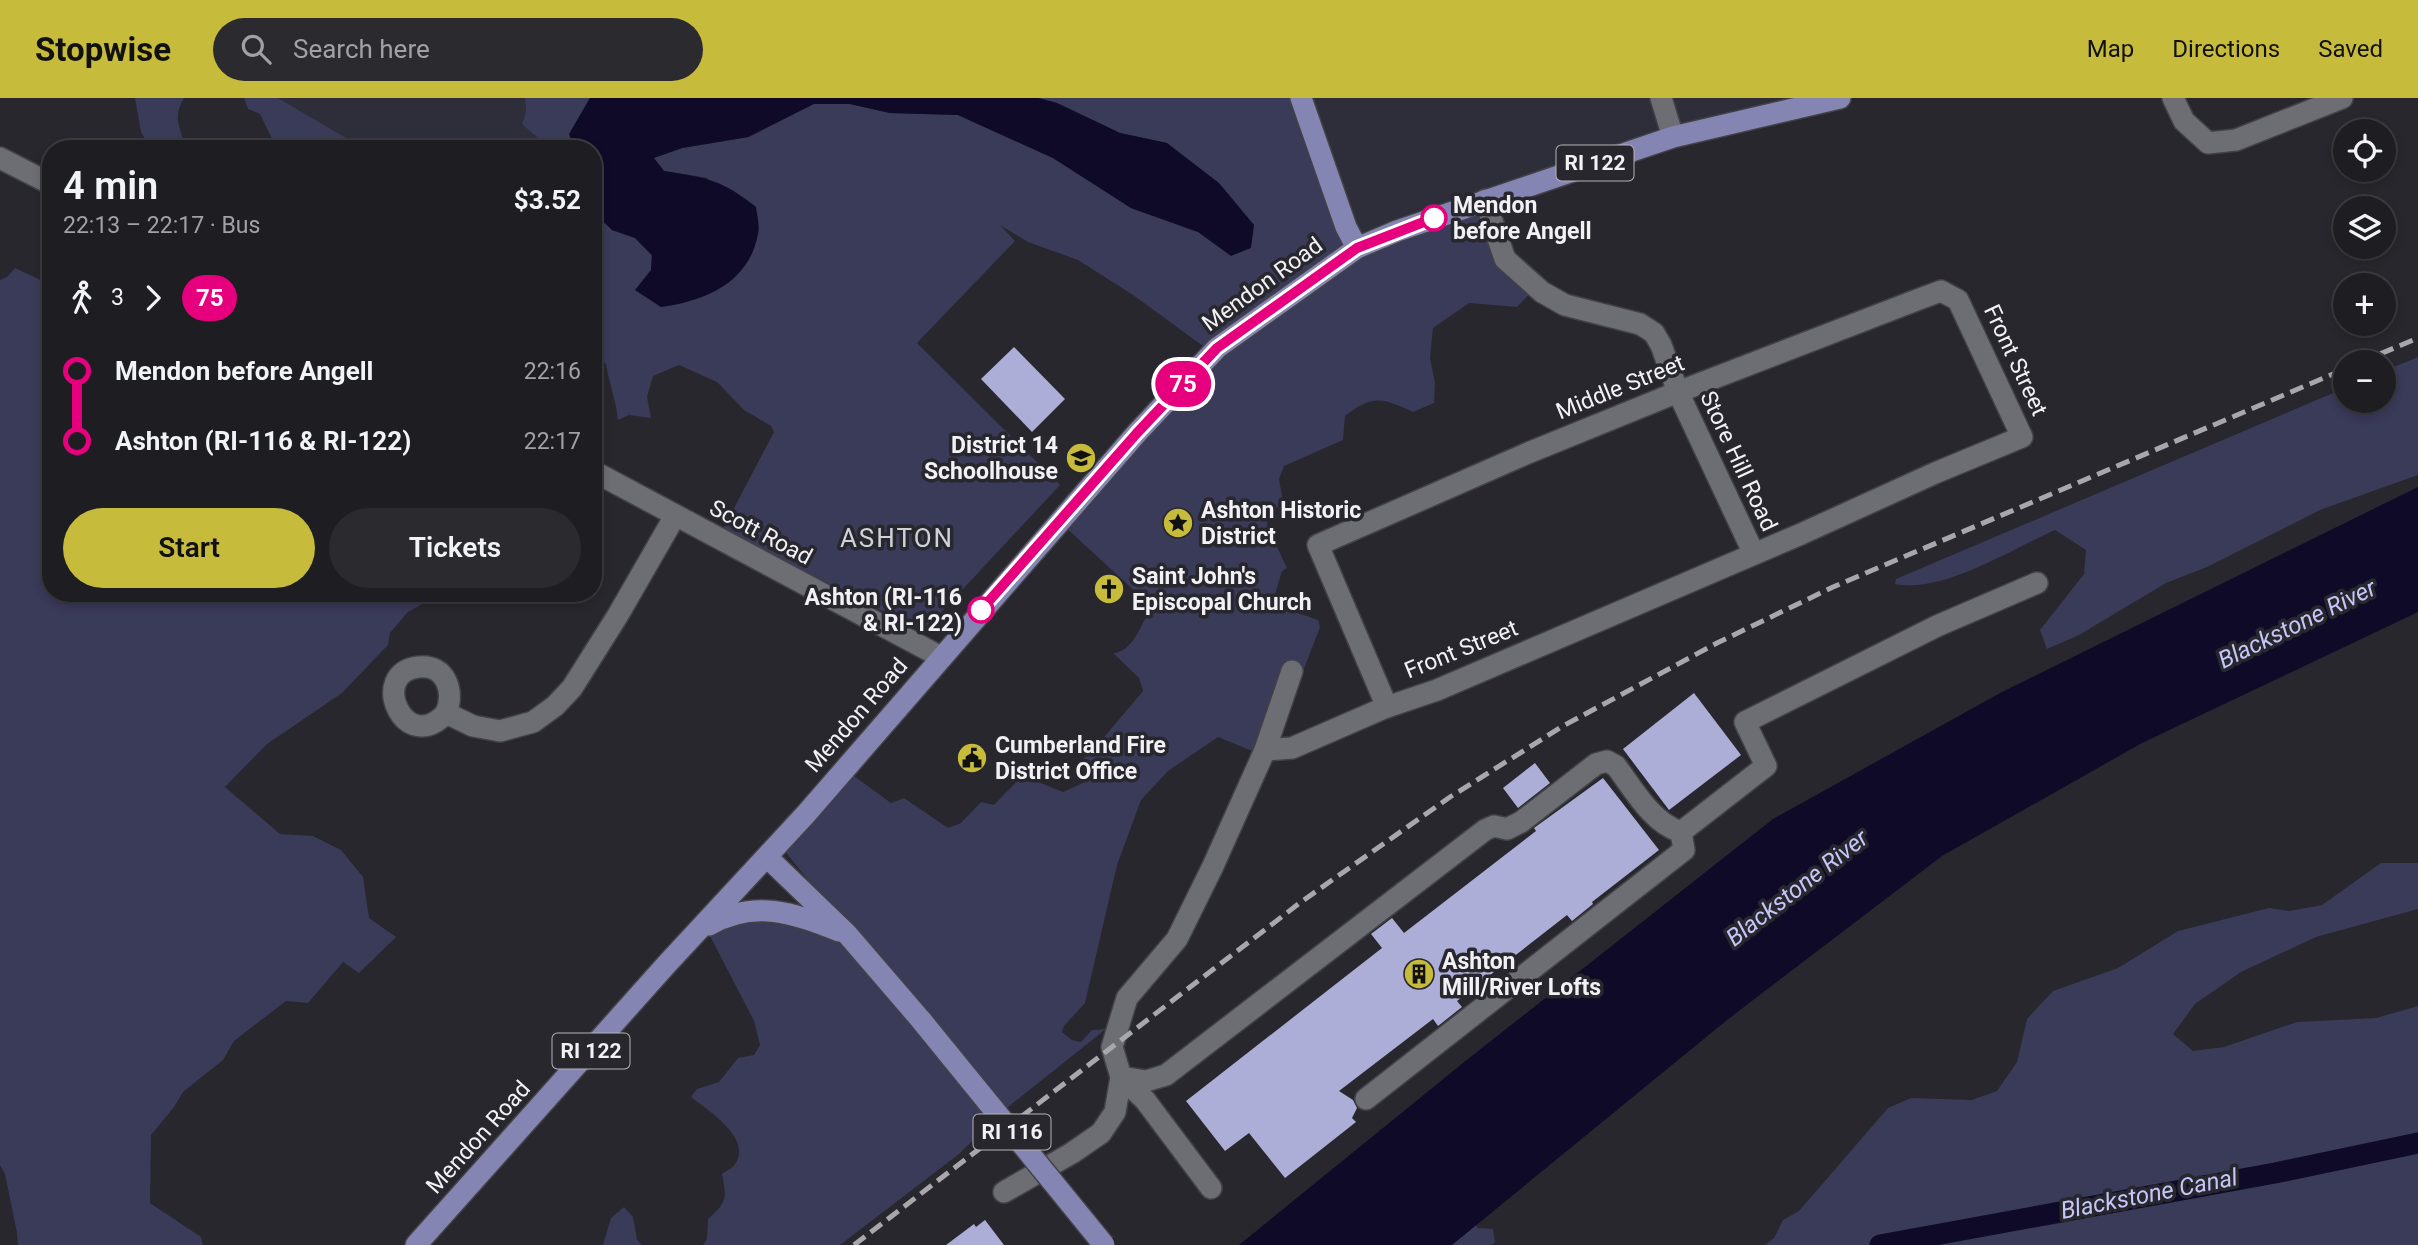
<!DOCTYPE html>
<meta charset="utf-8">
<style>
:root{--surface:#1d1d22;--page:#2a2a2f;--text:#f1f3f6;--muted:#a0a2a5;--line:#3b3b40;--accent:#c7bb3c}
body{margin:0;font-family:Roboto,sans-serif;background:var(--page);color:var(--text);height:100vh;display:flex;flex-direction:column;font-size:26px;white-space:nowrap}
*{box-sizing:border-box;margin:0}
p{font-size:23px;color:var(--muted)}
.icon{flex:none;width:38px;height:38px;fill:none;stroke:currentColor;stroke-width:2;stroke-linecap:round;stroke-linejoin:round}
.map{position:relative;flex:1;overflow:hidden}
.panel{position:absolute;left:42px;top:42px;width:560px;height:462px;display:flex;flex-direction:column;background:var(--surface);border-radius:28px;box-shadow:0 4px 10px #0003,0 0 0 2px var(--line)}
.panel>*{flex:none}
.badge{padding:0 14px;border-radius:23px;font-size:24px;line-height:46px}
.fabs{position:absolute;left:2333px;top:21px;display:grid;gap:14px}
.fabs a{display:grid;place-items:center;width:63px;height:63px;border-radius:50%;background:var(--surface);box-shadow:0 4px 10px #0003,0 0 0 2px var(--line);font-size:35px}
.map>.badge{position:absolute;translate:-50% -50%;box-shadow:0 0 0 4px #fff}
.legs{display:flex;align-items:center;gap:10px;height:77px;padding:0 21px;font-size:23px}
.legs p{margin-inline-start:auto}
.head{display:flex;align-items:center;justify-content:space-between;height:119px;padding:0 21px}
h1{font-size:38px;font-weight:600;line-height:52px}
.action{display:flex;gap:14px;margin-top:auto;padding:14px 21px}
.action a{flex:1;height:80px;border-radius:42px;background:var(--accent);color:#111;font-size:28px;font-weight:600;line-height:80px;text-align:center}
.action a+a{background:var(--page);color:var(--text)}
ul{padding:0 21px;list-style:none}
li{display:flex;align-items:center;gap:24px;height:70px;font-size:26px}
li i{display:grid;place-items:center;width:10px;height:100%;margin:0 9px;background:currentColor}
li i::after{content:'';width:18px;height:18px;margin:-9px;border:5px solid;border-radius:50%;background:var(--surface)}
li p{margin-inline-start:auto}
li:first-child i{background:linear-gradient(#0000 50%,currentColor 0)}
li:last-child i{background:linear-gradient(currentColor 50%,#0000 0)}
header{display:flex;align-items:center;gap:42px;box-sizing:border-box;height:98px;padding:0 35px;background:var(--accent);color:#111}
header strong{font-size:33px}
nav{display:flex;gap:38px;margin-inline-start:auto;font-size:24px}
.search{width:490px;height:63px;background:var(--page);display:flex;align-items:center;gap:18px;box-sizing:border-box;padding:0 24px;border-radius:38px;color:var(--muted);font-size:26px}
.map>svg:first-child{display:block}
</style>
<header>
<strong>Stopwise</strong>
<div class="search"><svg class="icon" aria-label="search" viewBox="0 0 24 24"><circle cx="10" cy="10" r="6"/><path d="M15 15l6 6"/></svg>Search here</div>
<nav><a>Map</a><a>Directions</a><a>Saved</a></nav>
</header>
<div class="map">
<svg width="2418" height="1147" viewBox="0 0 2418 1147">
<rect width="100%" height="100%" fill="#27272d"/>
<!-- built -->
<g fill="#2e2e3a">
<polygon points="278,0 525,0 526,14 539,40 538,51 365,51"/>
<polygon points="1312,0 1847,0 1668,40 1355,158"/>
</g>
<!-- green -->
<g fill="#3a3a59">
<path d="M135,0H184C174,18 178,24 183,41L158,51H151L141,34Z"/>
<polygon points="244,0 278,0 365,51 277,51 260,16 248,11"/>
<polygon points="525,0 590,0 570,36 575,51 538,51 538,40 522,26 526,14"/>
<path d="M1038,0H1312L1351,149L1498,102C1503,138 1516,158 1539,186L1517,209L1469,205L1433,230L1430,260L1435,285L1434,305L1413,314C1383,300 1373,296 1345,318L1343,342L1284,368L1279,381L1283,403L1268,419L1267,428L1287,470L1282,473L1272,506L1318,522L1320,529L1280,634L1267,659L1218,639L1168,673L1141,702L1117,767L1085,905L1064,928L1062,934L1072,942L1081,944L1092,932L1106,931L998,1017L959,1056L840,1147H703L707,1141L708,1121C727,1104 727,1101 722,1076C726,1073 733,1070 735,1066C753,1040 707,1012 691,999L697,991L719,984L738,960L754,957L760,947L754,923L709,836L750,816L823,826L820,797L780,747L850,675L891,705L904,700L948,730L961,725L981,704L994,707L1017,683L1038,684L1063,694L1083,685L1082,661L1089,657L1143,593L1139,580L1113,555C1133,555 1143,523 1151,508L1063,427L1218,259L1133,197L1078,162L1028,144L1000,127L1015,143L917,245L1060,387L923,534L723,431L774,334L771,328L744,312L717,284L679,267L653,278L647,299L651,320L629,317L618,322C616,302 609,285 606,266L593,257V76L600,81L612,132L635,140L652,158L651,172L636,192L661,209L708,80L664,73L653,60L682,50L749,39L813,6H850L890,15L958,17L1053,60L1131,110L1198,134L1231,157L1254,127L1167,45L1120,35L1057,5Z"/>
<polygon points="15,170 51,187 51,495 431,495 429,502 408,514 390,535 388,547 342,595 267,646 225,689 280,736 313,738 341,752 363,779 369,820 396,839 359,875 343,864 308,905 286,903 234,943 223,962 183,994 174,1009 151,1037 150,1105 201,1139 203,1147 18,1147 17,1135 5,1076 0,1067 0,182 7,179"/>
<path d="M2418,259V377L2320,412L2207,469L2166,485L2079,537L2047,551L2040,532L2084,476L2086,452L2055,432C2012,451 1942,496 1895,486L1896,481L2345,290V303H2384V273Z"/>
<polygon points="2381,765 2418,765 2418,811 2316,839 2241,874 2195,906 2173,936 2193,953 2224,949 2297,924 2376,920 2418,908 2418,1147 1765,1147 1774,1140 1783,1122 1799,1113 1888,1010 1911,1000 1972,1002 1997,993 2017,964 2027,921 2053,893 2118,870 2178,833 2269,810 2289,813 2322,807"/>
<polygon points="624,1109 633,1119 637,1142 642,1147 603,1147 611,1120"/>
<polygon points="1469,1120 1478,1130 1493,1131 1495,1145 1490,1147 1436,1147"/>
</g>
<!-- water -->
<g fill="#0e0a28">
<path d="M590,0H1038L1057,5L1120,35L1167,45L1219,85L1254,127L1251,150L1231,158L1198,134L1131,110L1053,60L958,17L890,15L850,6H814L748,39L682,50L654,60L664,73C707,80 721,81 756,109C757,117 760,128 758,136C749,185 705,203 661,209L635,192L651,172L652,157L635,140L612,132L596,117L600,81L593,76V51H575L569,36Z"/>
<polygon points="2418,389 2418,514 2142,645 1942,758 1727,922 1452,1147 1239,1147 1468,961 1773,721 2002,594"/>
</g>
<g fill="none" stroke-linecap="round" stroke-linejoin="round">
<!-- canal -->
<polyline stroke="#0e0a28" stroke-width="21" points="1880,1147 2275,1075 2418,1045"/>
</g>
<!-- building -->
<g fill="#adaed8">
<polygon points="1014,249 1065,301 1032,334 981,281"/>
<polygon points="1694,595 1741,657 1669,712 1623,651"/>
<polygon points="1535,665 1550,685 1518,710 1503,690"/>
<polygon points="1603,680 1659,752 1592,804 1593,806 1572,823 1567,817 1457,903 1462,909 1438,928 1433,921 1339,993 1353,1002 1357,1010 1352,1020 1356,1024 1285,1080 1249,1035 1225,1053 1186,1003 1382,850 1371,836 1392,820 1404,835 1536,733 1534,730"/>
<polygon points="985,1122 1004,1147 946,1147 974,1126 976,1129"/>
</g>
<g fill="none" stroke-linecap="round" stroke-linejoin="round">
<!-- minor casing -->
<g stroke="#424246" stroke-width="24">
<g id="minor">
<polyline points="1661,0 1673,39"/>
<polyline points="2173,0 2184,23 2208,45 2236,42 2342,0"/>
<polyline points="0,60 51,86"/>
<polyline points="1485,102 1505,161 1542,194 1565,207 1640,226 1654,235 1661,247 1678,294 1754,456"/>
<polyline points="593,373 941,559"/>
<path d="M446,615C405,660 367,574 419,569C446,566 455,594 446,615L473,628L500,633L533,624L555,608L572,590L618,517L675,418"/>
<polyline points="1265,652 1292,573"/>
<path d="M1121,979L1146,983L1166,977L1485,732L1494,728L1507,731L1521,724L1596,666L1607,663L1616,668C1634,692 1652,725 1681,734L1766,668L1745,624L1937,528L2037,485"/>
<polyline points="1121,979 1145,1002 1211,1090"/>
<polyline points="1366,1001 1684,752 1681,734"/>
<polyline points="1004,1094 1072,1055 1101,1035 1115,1014 1121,979 1112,949 1127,900 1177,841 1213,768 1265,652 1292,650 1384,610 1387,609 1437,592 1801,436 1935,375 2022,339 1958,202 1941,193 1922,200 1678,294 1528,355 1318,447 1387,609"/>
</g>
</g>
<!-- major casing -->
<g stroke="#424246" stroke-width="24">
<g id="major">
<polyline points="1301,0 1346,129 1357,150"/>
<polyline points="767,759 847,836 921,922"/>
<path d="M709,827C755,801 793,815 839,833"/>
<polyline points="416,1147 666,867 806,716 1137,335 1217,250 1357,150 1397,133 1673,39 1840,0"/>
</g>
</g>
<!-- minor -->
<use href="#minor" stroke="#6d6e74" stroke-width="21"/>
<!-- major -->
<use href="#major" stroke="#8585b3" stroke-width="21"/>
<!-- rail -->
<g stroke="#a7a7ac" stroke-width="5" stroke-dasharray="14 7" stroke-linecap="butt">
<polyline points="2361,264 2418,240"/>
<polyline points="854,1147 1301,804 1450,699 1563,628 1717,545 1833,489 2345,271"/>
</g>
<!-- major-bridge casing -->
<g stroke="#424246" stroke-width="24" stroke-linecap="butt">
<polyline id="major-bridge" points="921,922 1104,1147"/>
</g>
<!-- major-bridge -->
<use href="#major-bridge" stroke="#8585b3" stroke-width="21"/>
</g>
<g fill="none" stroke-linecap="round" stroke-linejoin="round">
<!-- line-1 casing -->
<g stroke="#fff" stroke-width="16">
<polyline id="line-1" points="981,512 1137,335 1217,250 1357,150 1434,120"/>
</g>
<!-- line-1 -->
<use href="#line-1" stroke="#e6007e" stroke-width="10"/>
</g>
<!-- icons -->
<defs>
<g id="school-disc" transform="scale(1.575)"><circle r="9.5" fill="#c7bb3c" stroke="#27272d"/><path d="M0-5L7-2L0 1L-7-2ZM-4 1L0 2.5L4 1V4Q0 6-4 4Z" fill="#111"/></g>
<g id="sight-disc" transform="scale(1.575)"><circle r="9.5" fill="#c7bb3c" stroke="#27272d"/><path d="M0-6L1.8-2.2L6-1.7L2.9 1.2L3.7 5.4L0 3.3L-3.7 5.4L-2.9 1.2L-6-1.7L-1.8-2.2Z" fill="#111"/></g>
<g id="church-disc" transform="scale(1.575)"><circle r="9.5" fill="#c7bb3c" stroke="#27272d"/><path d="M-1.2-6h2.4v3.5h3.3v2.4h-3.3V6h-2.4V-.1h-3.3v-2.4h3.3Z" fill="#111"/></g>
<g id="civic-disc" transform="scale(1.575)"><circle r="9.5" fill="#c7bb3c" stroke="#27272d"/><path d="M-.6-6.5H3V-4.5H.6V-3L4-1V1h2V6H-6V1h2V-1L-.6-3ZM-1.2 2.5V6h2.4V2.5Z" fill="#111"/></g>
<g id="building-disc" transform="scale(1.575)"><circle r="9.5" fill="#c7bb3c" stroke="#27272d"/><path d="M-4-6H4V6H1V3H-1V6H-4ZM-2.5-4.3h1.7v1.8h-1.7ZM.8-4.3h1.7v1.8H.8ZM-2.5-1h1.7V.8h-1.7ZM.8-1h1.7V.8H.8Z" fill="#111"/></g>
</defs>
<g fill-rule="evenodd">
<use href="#school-disc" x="1081" y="360"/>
<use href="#sight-disc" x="1178" y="425"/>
<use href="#church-disc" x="1109" y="491"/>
<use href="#civic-disc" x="972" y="660"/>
<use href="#building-disc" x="1419" y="876"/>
</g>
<!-- markers -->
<g fill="#fff" stroke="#e6007e" stroke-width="3.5">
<circle cx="1434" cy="120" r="12"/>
<circle cx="981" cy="512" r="12"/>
</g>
<g text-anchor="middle" stroke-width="7" stroke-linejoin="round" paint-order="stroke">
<!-- shield labels -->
<g fill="#27272d" stroke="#b5b5ba" stroke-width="2">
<rect x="1556.5" y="47.5" width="77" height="35" rx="5"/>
<rect x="552.5" y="935.5" width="77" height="35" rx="5"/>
<rect x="973.5" y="1016.5" width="77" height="35" rx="5"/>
</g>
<g font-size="21" font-weight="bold" fill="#f2f2f6">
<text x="1595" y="72">RI 122</text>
<text x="591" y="960">RI 122</text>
<text x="1012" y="1041">RI 116</text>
</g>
<!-- stop labels -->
<g font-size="23" font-weight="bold" fill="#f2f2f6" stroke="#27272d" text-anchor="start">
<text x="1453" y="115">Mendon<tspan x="1453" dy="26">before Angell</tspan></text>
<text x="962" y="507" text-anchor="end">Ashton (RI-116<tspan x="962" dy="26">&amp; RI-122)</tspan></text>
</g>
<!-- street labels -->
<g font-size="23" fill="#f2f2f6" stroke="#27272d">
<text transform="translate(1262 186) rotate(-36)" y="8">Mendon Road</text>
<text transform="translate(2016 262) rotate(65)" y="8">Front Street</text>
<text transform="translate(1620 289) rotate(-22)" y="8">Middle Street</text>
<text transform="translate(1739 363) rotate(65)" y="8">Store Hill Road</text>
<text transform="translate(761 434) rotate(28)" y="8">Scott Road</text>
<text transform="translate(1461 551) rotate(-22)" y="8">Front Street</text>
<text transform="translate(856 617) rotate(-49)" y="8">Mendon Road</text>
<text transform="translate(478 1039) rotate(-48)" y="8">Mendon Road</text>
</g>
<!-- poi labels -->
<g font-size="23" font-weight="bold" fill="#f2f2f6" stroke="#27272d" text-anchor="start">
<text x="1058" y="355" text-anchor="end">District 14<tspan x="1058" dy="26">Schoolhouse</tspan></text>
<text x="1201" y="420">Ashton Historic<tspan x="1201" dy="26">District</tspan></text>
<text x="1132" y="486">Saint John's<tspan x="1132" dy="26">Episcopal Church</tspan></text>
<text x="995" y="655">Cumberland Fire<tspan x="995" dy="26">District Office</tspan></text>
<text x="1442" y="871">Ashton<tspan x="1442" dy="26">Mill/River Lofts</tspan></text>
</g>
<!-- water labels -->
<g font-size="24" font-style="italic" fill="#c5c6f9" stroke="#27272d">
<text transform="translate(2297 526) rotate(-26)" y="8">Blackstone River</text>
<text transform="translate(1797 790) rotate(-38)" y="8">Blackstone River</text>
<text transform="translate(2149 1096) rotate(-11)" y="8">Blackstone Canal</text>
</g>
<!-- quarter labels -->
<g font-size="26" letter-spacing="2" fill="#d1d2d9" stroke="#27272d">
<text x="897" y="449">ASHTON</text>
</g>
</g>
</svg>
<div class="fabs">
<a><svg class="icon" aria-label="locate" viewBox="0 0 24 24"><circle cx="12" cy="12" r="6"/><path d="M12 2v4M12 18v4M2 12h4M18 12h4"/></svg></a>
<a><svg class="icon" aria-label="layers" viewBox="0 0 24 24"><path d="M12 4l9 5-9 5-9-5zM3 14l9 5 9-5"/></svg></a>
<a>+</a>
<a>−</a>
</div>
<b class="badge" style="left:1183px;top:286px;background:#e6007e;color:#fff">75</b>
<section class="panel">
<div class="head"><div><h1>4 min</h1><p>22:13 – 22:17 · Bus</p></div><b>$3.52</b></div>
<div class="legs"><svg class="icon" aria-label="walk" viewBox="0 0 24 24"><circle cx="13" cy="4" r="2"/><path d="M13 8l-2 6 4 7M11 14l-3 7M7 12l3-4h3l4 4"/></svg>3<svg class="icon" aria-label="forward" viewBox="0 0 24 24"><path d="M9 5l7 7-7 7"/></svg><b class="badge" style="background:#e6007e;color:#fff">75</b></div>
<ul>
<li><i style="color:#e6007e"></i><b>Mendon before Angell</b><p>22:16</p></li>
<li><i style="color:#e6007e"></i><b>Ashton (RI-116 &amp; RI-122)</b><p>22:17</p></li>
</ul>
<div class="action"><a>Start</a><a>Tickets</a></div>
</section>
</div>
